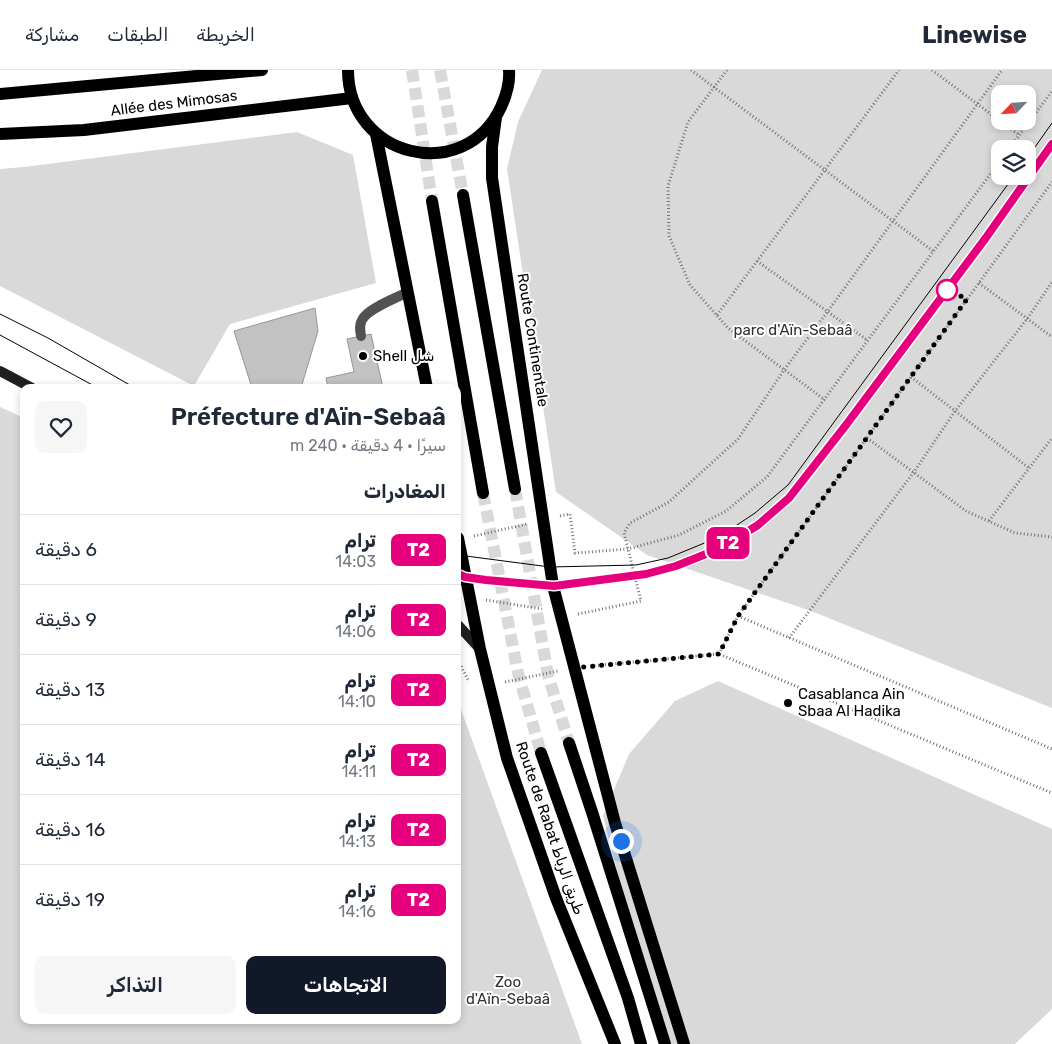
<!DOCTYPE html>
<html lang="ar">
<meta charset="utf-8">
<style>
:root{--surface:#fff;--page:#f6f6f7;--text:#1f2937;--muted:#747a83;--line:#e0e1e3;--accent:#111827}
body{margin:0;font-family:Rubik,Vazirmatn,sans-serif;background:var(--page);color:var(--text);direction:rtl;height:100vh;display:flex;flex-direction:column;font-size:19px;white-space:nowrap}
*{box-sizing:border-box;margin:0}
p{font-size:16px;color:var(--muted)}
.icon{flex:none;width:28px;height:28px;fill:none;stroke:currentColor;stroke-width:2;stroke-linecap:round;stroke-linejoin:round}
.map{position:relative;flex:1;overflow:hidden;direction:ltr}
.side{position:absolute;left:20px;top:314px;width:441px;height:640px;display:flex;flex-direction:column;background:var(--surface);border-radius:10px;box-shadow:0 2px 8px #0003;direction:rtl}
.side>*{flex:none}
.badge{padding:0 10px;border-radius:8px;font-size:18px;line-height:32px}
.needle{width:32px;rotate:245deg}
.controls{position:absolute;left:991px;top:15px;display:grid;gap:10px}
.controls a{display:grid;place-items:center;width:45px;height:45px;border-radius:10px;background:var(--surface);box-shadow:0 2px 8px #0003;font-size:25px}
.you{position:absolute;width:25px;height:25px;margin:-12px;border:4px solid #fff;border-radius:50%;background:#1a73e8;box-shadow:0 0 0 8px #1a73e833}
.map>.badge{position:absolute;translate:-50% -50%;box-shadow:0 0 0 2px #fff}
h2{padding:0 15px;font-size:19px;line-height:45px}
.round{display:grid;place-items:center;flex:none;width:52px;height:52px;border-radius:10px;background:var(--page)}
.overview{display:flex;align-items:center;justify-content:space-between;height:85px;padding:0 15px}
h1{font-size:24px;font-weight:600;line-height:38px}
.primary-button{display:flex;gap:10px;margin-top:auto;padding:10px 15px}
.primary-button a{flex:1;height:58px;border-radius:10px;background:var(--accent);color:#fff;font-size:20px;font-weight:600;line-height:58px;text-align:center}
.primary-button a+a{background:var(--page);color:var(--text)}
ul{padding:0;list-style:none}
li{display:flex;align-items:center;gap:15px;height:70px;padding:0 15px;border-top:1px solid var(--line)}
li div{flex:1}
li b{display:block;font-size:19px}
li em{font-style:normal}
li .badge{min-width:55px;font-weight:700;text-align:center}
header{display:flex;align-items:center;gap:30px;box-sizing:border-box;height:70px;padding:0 25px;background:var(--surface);border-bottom:1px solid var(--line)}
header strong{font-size:24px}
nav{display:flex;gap:28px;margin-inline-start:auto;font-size:18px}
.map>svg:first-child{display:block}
</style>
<header>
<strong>Linewise</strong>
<nav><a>الخريطة</a><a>الطبقات</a><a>مشاركة</a></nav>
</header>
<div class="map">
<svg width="1052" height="974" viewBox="0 0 1052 974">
<rect width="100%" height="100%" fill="#fff"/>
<!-- green -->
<g fill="#d9d9d9" fill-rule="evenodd">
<path d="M542,0H1052V638L811,541L647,485L556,422L507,99L518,52ZM1000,24H1028V51H1000ZM1000,79H1028V106H1000Z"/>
<polygon points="297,62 353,85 376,213 230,254 194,316 0,216 0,99 24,97"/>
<polygon points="0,337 24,348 24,950 458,950 458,631 582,974 0,974"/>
<polygon points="718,611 1052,759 1052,939 1015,974 661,974 603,746 629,684 675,631"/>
</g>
<!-- building -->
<g fill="#c2c2c2" stroke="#969696">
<polygon points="315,238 318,261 301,318 252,318 234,261"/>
<polygon points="371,264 383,318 328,318 326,308 354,302 347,269"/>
</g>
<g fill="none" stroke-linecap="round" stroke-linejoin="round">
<!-- primary-tunnel -->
<g stroke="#d9d9d9" stroke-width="12" stroke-dasharray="12 6" stroke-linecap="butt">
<polyline points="412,0 432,131"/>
<polyline points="440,0 463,125"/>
<polyline points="515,419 548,605 569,673"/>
<polyline points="483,423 518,603 541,683"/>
</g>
<!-- path -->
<g stroke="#747474" stroke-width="3" stroke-dasharray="1 2.5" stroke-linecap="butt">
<polyline points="691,0 933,181"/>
<polyline points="727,0 688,52 668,116 669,166 690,215 728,258 825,330"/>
<polyline points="932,0 1000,51"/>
<polyline points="1000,51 1019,65"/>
<polyline points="1009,79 1052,21"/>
<polyline points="757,191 867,270"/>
<polyline points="979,213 1052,267"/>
<polyline points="717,245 899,0"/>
<polyline points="911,307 1029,398"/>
<polyline points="867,368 966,441 1015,463 1052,467"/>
<polyline points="560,446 570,444 575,483 628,479 679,465 726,441 767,407 1000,91"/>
<polyline points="989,451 1052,368"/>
<polyline points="474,466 527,454"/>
<polyline points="486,530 542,539"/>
<polyline points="578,544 641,531 624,463 630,453 669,432 738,369 784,300 828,241 1002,0"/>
<polyline points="738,546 1052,679"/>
<polyline points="789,568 914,402 955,341 1027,249 1052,212"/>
<polyline points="719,584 738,546 1052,112"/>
<polyline points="458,590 469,612"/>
<polyline points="591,596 719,584 1052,723"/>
<polyline points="505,612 558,601"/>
</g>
<!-- service -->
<path stroke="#525252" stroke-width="10" d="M361,266C360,260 359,255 362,250C367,239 396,228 408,222"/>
<!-- secondary -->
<g stroke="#1f1f1f" stroke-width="10">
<polyline points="0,301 32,318"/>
<polyline points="458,555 480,579"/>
</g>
<!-- primary -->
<g stroke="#000" stroke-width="12">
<path d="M348,0C348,87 464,116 501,37C506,26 510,12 509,0"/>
<polyline points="0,24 262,0"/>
<polyline points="496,47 492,77 492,108 553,516 615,753 684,974"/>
<polyline points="0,64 84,60 352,28"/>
<polyline points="376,64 427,318"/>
<polyline points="463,125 515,419"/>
<polyline points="432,131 483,423"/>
<polyline points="458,468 480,579 507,688 556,828 615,974"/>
<polyline points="569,673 592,742 665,974"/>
<polyline points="541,683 628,928 641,974"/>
</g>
<!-- tram -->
<g stroke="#000" stroke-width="1">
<polyline points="1028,87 1052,53"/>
<polyline points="0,244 48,268 135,318"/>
<polyline points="0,265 98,318"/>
<polyline points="458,485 550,497 636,495 668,488 719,467 755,443 788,415 1014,106"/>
<polyline points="458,503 465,507 486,510 553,516 646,503 676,496 721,478 758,455 789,428 846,355 985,169 1052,74"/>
</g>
</g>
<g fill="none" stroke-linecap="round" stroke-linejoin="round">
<!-- line casing -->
<g stroke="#fff" stroke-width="11">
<polyline id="line" points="458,504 465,507 486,510 554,516 646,504 676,496 721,478 758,455 789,428 846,355 985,169 1052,74"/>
</g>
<!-- line -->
<use href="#line" stroke="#e6007e" stroke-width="8"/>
<!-- walk -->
<polyline stroke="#000" stroke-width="5" stroke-dasharray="0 9" points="621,771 574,598 719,584 738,546 967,229 947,220"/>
</g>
<!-- markers -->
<circle fill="#fff" stroke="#e6007e" stroke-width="2.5" cx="947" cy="220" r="10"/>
<g fill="#000" stroke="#fff" stroke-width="2">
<circle cx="363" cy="286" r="5"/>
<circle cx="788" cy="633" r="5"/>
</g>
<g text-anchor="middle" stroke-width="4" stroke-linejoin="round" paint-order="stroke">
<!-- street labels -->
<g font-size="15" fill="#000" stroke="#fff">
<text transform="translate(174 33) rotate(-7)" y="5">Allée des Mimosas</text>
<text transform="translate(533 270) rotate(81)" y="5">Route Continentale</text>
<text transform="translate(550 758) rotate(71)" y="5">Route de Rabat طريق الرباط</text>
</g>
<!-- park labels -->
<g font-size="15" fill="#303030" stroke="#fff">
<text x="793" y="265">parc d'Aïn-Sebaâ</text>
<text x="508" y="917">Zoo<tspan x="508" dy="17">d'Aïn-Sebaâ</tspan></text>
</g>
<!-- poi labels -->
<g font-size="15" fill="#000" stroke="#fff" text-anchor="start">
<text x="373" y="291">Shell شل</text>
<text x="798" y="629">Casablanca Ain<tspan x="798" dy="17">Sbaa Al Hadika</tspan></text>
</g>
</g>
</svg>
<div class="controls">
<a><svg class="needle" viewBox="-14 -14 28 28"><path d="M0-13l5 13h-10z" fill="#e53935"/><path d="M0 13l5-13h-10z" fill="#747a83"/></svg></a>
<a><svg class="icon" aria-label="layers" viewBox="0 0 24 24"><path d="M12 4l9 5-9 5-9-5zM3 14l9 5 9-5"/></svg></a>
</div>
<div class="you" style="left:621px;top:771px"></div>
<b class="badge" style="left:728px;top:473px;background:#e6007e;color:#fff">T2</b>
<section class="side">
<div class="overview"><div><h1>Préfecture d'Aïn-Sebaâ</h1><p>سيرًا · 4 دقيقة · 240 m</p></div><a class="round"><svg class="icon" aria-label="heart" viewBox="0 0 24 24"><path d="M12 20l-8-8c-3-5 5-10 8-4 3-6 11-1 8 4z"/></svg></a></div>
<h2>المغادرات</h2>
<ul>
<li><span class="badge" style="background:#e6007e;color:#fff">T2</span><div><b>ترام</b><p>14:03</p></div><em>6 دقيقة</em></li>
<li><span class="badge" style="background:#e6007e;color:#fff">T2</span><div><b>ترام</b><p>14:06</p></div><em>9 دقيقة</em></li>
<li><span class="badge" style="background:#e6007e;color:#fff">T2</span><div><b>ترام</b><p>14:10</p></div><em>13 دقيقة</em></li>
<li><span class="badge" style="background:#e6007e;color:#fff">T2</span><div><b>ترام</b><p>14:11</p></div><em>14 دقيقة</em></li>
<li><span class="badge" style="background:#e6007e;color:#fff">T2</span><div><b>ترام</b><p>14:13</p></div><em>16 دقيقة</em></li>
<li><span class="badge" style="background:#e6007e;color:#fff">T2</span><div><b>ترام</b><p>14:16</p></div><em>19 دقيقة</em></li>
</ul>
<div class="primary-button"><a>الاتجاهات</a><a>التذاكر</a></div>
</section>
</div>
